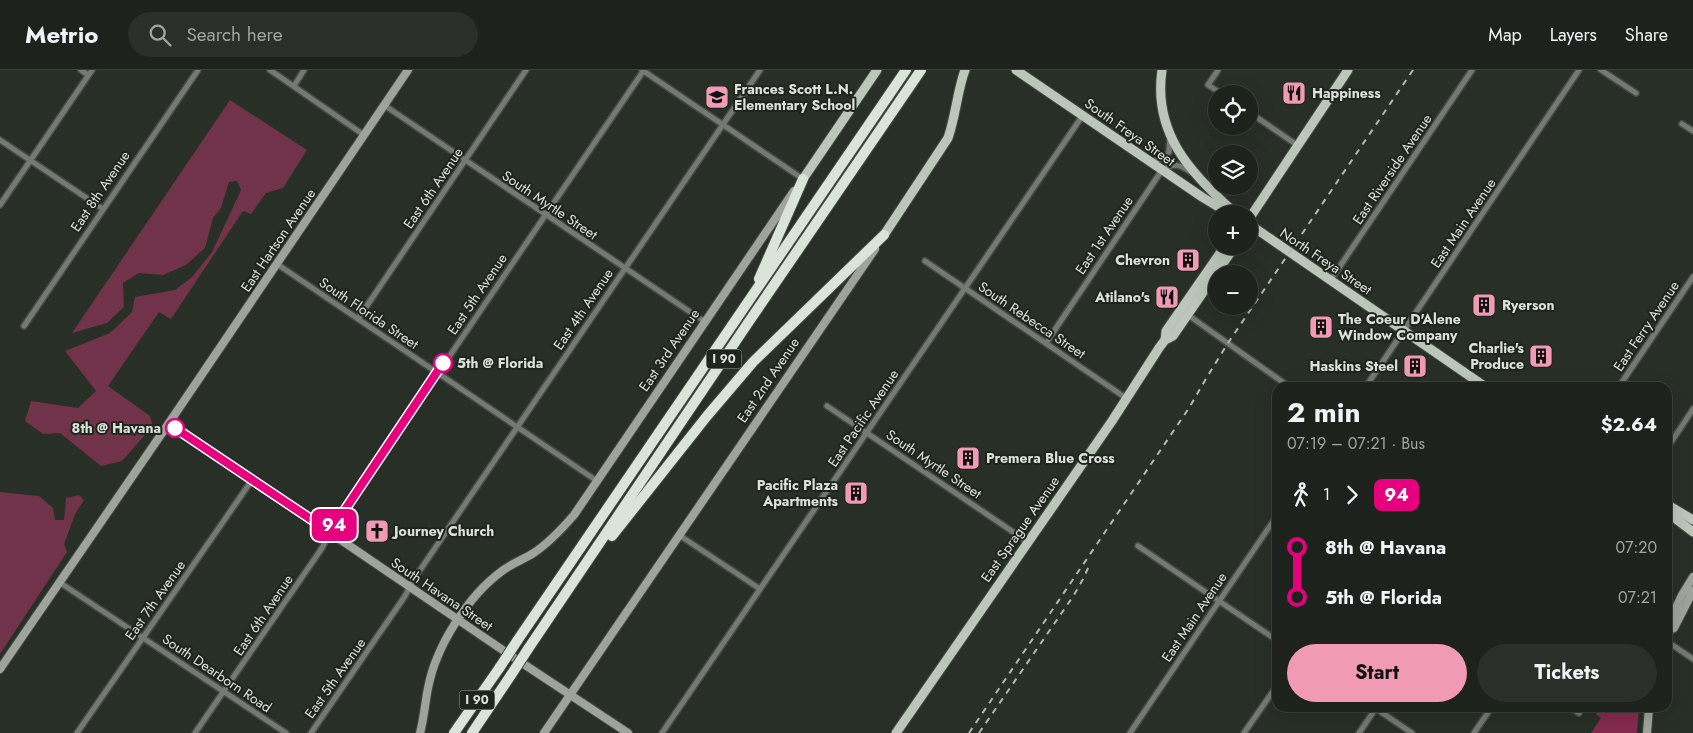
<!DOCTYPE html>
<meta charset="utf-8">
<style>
:root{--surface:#1d231c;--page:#2a2f29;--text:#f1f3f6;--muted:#a0a4a3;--line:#3b403b;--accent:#f09ab6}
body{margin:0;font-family:Jost,sans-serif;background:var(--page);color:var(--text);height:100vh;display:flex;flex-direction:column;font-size:19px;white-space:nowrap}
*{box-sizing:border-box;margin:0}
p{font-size:16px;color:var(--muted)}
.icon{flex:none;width:28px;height:28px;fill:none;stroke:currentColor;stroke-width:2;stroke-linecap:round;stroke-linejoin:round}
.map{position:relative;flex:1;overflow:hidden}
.details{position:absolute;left:1272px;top:312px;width:400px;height:330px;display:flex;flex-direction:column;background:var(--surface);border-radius:15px;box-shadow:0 5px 20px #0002,0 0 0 1px var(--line)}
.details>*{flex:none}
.badge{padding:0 10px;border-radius:8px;font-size:18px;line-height:32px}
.controls{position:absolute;left:1208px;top:15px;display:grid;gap:10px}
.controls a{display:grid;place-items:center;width:50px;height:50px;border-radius:50%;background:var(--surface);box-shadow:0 5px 20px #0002,0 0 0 1px var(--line);font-size:25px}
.map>.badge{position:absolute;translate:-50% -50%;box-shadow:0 0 0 2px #fff}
.legs{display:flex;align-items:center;gap:8px;height:55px;padding:0 15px;font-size:16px}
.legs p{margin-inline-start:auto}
.headline{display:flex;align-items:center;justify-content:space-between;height:85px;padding:0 15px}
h1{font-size:28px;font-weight:700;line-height:38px}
.action{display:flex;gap:10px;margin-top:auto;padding:10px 15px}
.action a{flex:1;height:58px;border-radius:30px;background:var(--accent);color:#111;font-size:20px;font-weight:700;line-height:58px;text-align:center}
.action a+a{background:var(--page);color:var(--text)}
ul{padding:0 15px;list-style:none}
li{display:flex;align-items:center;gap:18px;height:50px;font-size:19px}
li i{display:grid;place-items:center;width:8px;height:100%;margin:0 6px;background:currentColor}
li i::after{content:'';width:12px;height:12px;margin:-6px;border:4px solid;border-radius:50%;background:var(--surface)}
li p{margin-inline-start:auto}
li:first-child i{background:linear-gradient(#0000 50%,currentColor 0)}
li:last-child i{background:linear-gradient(currentColor 50%,#0000 0)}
header{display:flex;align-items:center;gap:30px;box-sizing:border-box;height:70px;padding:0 25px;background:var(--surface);border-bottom:1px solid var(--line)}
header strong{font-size:24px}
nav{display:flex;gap:28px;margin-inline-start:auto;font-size:18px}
.search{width:350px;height:45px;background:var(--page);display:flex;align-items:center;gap:12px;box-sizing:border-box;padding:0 18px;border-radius:28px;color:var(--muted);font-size:19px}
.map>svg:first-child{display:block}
</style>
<header>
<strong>Metrio</strong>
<div class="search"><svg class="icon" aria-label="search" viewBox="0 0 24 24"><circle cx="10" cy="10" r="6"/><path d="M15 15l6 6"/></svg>Search here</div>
<nav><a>Map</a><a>Layers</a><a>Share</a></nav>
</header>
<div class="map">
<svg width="1693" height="663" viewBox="0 0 1693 663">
<rect width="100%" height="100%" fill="#272f26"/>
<!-- green -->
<g fill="#713349">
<polygon points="230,30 307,80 283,118 266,123 251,144 243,141 171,249 159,242 108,316 150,346 153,356 122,391 101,396 60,363 43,364 25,351 31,331 78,338 96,321 65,281 110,263 132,242 135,227 175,220 192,207 212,182 241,120 237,111 229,112 221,138 213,148 205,178 186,195 163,205 139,203 123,213 124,237 107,253 72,263"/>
<polygon points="0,422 39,426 53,438 55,450 64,450 66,428 79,425 84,430 75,444 64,474 67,482 0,584"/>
</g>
<!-- water -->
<polygon fill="#842b4f" points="1601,638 1639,638 1637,662 1636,663 1591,663 1601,648 1596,644"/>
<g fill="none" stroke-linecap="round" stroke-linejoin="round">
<!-- street casing -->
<g stroke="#444b43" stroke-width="8">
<g id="street">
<polyline points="81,0 88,5"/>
<polyline points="270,0 364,65"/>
<polyline points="642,0 803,109"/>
<polyline points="1218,0 1208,15 1222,24"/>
<polyline points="1601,0 1636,23"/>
<polyline points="294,16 304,0"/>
<polyline points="384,35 705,252"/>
<polyline points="1249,42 1297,75"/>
<polyline points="1682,54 1693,61"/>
<polyline points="0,70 103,139"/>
<polyline points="1151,92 1163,88 1169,82 1170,66"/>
<polyline points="0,135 92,0"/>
<polyline points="925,191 1126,328"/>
<polyline points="277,194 597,411"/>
<polyline points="1330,211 1472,0"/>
<polyline points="1188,245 1291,318"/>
<polyline points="358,249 526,0"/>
<polyline points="24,256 198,0"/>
<path d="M1046,273L1162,100C1174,92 1180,95 1191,102"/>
<polyline points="1365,318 1579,0"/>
<polyline points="1618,318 1693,207"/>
<polyline points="827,336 1028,472"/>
<polyline points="1668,377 1693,339"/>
<polyline points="679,465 760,519"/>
<polyline points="1138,476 1278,571"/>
<polyline points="59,512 286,663"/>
<polyline points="1668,572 1693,589"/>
<polyline points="1375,638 1412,663"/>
<polyline points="1571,638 1579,643"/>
<polyline points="77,663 252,410"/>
<polyline points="195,663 322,478 330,462 644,0"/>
<polyline points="311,663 405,526 414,509 760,0"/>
<polyline points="662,663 1083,45"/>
<polyline points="1130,663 1278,444"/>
<polyline points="1244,663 1278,614"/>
<polyline points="1359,663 1376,638"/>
<polyline points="1474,663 1491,638"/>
</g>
</g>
<!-- secondary casing -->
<g stroke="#444b43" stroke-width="10">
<g id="secondary">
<polyline points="169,353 510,585 628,663"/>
<polyline points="1669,560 1668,555 1682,525 1693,507"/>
<polyline points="1668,563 1669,560 1674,558 1693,521"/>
<polyline points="0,599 169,353 408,0"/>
<path d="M420,663C424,648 425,633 428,618C436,576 468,526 502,501C511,494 522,490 532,484C548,474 561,460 574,445L794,121"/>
<polyline points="544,663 875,179"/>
<polyline points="1647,663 1649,638"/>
</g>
</g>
<!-- primary casing -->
<g stroke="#444b43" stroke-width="11">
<g id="primary">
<polyline points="1016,0 1202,127 1230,144"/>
<path d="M1162,0C1153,62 1189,102 1232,140"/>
<polyline points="803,109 877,0"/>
<polyline points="1249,149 1348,0"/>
<polyline points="1249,154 1487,318"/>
<path d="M884,165L948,68C956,45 957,22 965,0"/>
<polyline points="1165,270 1166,261 1225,176"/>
<polyline points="1668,435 1693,450"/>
<polyline points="1668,443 1693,462"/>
<polyline points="896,663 1112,351 1159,278 1165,270 1173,266 1235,176"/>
</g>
</g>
<!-- highway casing -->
<g stroke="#444b43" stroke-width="12">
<g id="highway">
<polyline points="759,209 803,109"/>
<polyline points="612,466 707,346 753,292 884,165"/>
<polyline points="517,571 906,0"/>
<polyline points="528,579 750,250 921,0"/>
<polyline points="454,663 500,597"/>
<polyline points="472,663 511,605"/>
</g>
</g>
<!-- street -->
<use href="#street" stroke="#757974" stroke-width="5"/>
<!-- secondary -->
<use href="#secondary" stroke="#9ea49c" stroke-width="8"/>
<!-- primary -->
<use href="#primary" stroke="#bdc6bb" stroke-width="9"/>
<!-- highway -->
<use href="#highway" stroke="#dae4d8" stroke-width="10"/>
<!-- rail -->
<g stroke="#b2b8b1" stroke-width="2" stroke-dasharray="6 6" stroke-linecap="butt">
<polyline points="969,663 1189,338 1207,307 1228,273 1413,0"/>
<polyline points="979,663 1074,525 1083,509 1090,494"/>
</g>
<!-- highway-bridge casing -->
<g stroke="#444b43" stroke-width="12" stroke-linecap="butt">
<g id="highway-bridge">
<polyline points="500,597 517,571"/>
<polyline points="511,605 528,579"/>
</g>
</g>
<!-- highway-bridge -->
<use href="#highway-bridge" stroke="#dae4d8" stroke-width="10"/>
</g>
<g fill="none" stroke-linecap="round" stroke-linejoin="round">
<!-- line-1 casing -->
<g stroke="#fff" stroke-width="11">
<polyline id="line-1" points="175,358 330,462 443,293"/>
</g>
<!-- line-1 -->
<use href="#line-1" stroke="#e6007e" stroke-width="8"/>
</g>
<!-- icons -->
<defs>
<g id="restaurant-square" transform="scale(1.25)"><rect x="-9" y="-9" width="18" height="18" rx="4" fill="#f09ab6" stroke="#1e251c"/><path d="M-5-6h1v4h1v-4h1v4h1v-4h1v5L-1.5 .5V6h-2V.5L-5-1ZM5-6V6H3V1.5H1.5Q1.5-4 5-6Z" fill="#111"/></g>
<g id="school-square" transform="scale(1.25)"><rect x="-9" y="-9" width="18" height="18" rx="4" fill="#f09ab6" stroke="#1e251c"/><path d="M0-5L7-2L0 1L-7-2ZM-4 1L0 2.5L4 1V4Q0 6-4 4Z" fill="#111"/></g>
<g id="building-square" transform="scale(1.25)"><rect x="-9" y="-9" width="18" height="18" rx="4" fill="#f09ab6" stroke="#1e251c"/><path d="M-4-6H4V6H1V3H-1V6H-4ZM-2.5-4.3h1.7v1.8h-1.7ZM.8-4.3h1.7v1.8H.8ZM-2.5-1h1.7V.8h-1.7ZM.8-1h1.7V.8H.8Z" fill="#111"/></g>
<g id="church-square" transform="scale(1.25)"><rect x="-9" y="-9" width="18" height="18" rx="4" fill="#f09ab6" stroke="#1e251c"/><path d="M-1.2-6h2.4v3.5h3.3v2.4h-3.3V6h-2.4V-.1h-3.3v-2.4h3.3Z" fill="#111"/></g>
</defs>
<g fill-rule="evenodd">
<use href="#restaurant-square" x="1294" y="23"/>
<use href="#school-square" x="717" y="27"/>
<use href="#building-square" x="1188" y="190"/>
<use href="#restaurant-square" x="1167" y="227"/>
<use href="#building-square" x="1484" y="235"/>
<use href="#building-square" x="1321" y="257"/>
<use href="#building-square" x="1541" y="286"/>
<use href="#building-square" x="1415" y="296"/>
<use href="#building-square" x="968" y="388"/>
<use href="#building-square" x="856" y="423"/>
<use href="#church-square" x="377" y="461"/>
</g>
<!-- markers -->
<g fill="#fff" stroke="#e6007e" stroke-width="2.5">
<circle cx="443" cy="293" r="9"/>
<circle cx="175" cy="358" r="9"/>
</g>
<g text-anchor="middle" stroke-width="4" stroke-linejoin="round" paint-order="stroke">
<!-- shield labels -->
<g fill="#1e251c" stroke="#a2a8a1" stroke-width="1">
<rect x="706.5" y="279.5" width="35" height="19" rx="4"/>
<rect x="459.5" y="620.5" width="35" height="19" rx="4"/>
</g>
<g font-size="12" font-weight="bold" fill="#dbe0da">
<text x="724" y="293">I 90</text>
<text x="477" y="634">I 90</text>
</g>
<!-- poi labels -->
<g font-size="14" font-weight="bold" fill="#dbe0da" stroke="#1e251c" text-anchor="start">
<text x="734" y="24">Frances Scott L.N.<tspan x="734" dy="16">Elementary School</tspan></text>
<text x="1312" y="28">Happiness</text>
<text x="1170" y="195" text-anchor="end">Chevron</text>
<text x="1150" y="232" text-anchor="end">Atilano's</text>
<text x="1502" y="240">Ryerson</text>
<text x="1338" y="254">The Coeur D'Alene<tspan x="1338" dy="16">Window Company</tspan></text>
<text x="1524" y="283" text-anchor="end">Charlie's<tspan x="1524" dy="16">Produce</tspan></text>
<text x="1398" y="301" text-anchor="end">Haskins Steel</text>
<text x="986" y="393">Premera Blue Cross</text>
<text x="838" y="420" text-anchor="end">Pacific Plaza<tspan x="838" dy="16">Apartments</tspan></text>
<text x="394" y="466">Journey Church</text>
</g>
<!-- street labels -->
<g font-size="14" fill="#dbe0da" stroke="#1e251c">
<text transform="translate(1130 62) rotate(35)" y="5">South Freya Street</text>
<text transform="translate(1392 99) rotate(-56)" y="5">East Riverside Avenue</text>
<text transform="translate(433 118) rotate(-56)" y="5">East 6th Avenue</text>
<text transform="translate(100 121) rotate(-56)" y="5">East 8th Avenue</text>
<text transform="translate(550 135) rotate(34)" y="5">South Myrtle Street</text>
<text transform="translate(1463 153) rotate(-56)" y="5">East Main Avenue</text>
<text transform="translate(1104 165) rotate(-56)" y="5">East 1st Avenue</text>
<text transform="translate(278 170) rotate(-56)" y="5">East Hartson Avenue</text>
<text transform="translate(1326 191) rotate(34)" y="5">North Freya Street</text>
<text transform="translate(477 224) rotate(-56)" y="5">East 5th Avenue</text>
<text transform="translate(583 239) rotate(-56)" y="5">East 4th Avenue</text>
<text transform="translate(369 243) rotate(34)" y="5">South Florida Street</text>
<text transform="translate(1032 250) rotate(34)" y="5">South Rebecca Street</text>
<text transform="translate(1646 256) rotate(-56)" y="5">East Ferry Avenue</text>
<text transform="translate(669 280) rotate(-56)" y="5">East 3rd Avenue</text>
<text transform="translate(768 310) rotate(-56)" y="5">East 2nd Avenue</text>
<text transform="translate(863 348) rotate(-56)" y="5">East Pacific Avenue</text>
<text transform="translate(934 394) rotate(34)" y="5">South Myrtle Street</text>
<text transform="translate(1020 459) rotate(-55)" y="5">East Sprague Avenue</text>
<text transform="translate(442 524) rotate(34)" y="5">South Havana Street</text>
<text transform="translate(155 530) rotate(-55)" y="5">East 7th Avenue</text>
<text transform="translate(263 545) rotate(-56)" y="5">East 6th Avenue</text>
<text transform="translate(1194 547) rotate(-56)" y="5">East Main Avenue</text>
<text transform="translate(217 603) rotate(34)" y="5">South Dearborn Road</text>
<text transform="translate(335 608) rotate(-55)" y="5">East 5th Avenue</text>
</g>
<!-- stop labels -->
<g font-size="14" font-weight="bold" fill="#dbe0da" stroke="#1e251c" text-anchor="start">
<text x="457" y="298">5th @ Florida</text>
<text x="161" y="363" text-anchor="end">8th @ Havana</text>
</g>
</g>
</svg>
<div class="controls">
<a><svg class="icon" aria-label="locate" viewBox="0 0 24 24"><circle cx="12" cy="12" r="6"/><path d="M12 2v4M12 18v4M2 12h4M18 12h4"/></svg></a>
<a><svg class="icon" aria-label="layers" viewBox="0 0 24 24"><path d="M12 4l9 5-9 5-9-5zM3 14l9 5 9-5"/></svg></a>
<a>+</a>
<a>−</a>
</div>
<b class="badge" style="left:334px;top:455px;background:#e6007e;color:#fff">94</b>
<section class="details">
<div class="headline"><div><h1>2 min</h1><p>07:19 – 07:21 · Bus</p></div><b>$2.64</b></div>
<div class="legs"><svg class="icon" aria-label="walk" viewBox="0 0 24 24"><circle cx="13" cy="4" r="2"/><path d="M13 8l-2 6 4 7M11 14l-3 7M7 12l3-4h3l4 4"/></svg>1<svg class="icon" aria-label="forward" viewBox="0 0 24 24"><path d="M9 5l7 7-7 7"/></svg><b class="badge" style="background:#e6007e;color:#fff">94</b></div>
<ul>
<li><i style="color:#e6007e"></i><b>8th @ Havana</b><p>07:20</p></li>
<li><i style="color:#e6007e"></i><b>5th @ Florida</b><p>07:21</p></li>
</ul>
<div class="action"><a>Start</a><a>Tickets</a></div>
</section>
</div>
